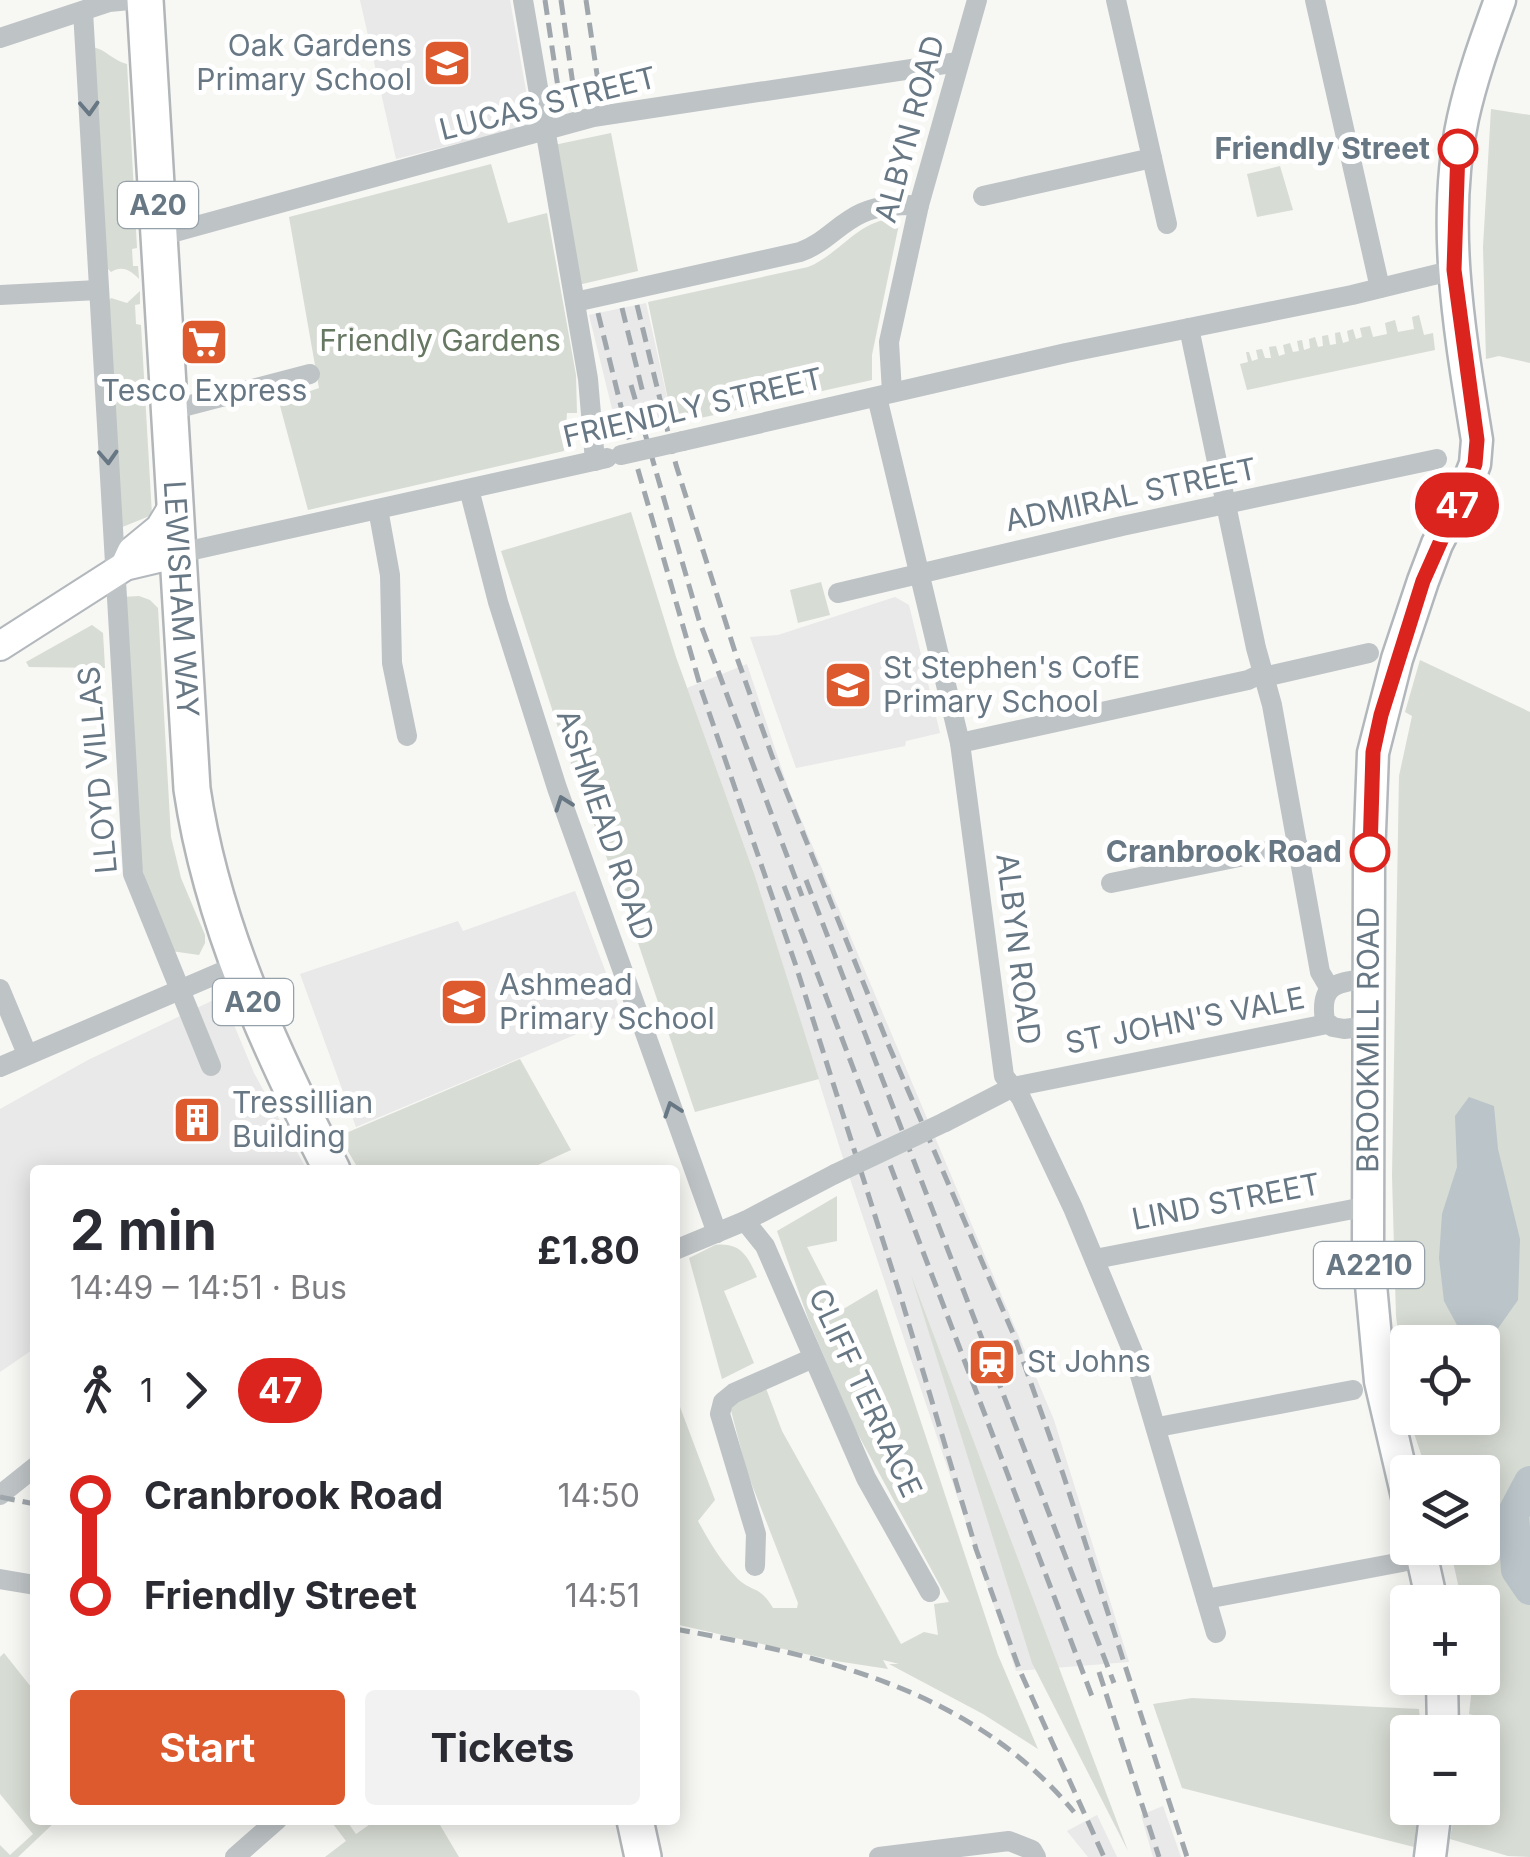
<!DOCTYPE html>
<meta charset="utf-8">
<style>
:root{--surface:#fff;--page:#f2f2f3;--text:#2b2b33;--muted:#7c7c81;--accent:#dd592e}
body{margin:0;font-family:Inter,sans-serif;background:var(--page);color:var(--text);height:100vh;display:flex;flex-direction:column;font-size:38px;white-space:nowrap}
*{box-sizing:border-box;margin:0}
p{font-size:32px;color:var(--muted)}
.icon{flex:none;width:55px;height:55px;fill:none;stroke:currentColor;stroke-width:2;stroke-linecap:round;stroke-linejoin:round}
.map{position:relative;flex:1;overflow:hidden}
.sheet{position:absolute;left:30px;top:1165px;width:650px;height:660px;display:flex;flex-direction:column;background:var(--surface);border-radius:10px;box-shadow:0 5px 25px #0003}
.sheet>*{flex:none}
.badge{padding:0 20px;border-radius:32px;font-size:35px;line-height:65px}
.buttons{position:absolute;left:1390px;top:1325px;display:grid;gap:20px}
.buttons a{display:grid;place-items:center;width:110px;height:110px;border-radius:10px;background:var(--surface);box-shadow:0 5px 25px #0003;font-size:50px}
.map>.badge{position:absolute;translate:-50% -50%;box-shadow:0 0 0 5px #fff}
.legs{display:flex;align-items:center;gap:15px;height:110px;padding:0 40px;font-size:32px}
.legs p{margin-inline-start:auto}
.head{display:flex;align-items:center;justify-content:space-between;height:170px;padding:0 40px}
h1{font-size:55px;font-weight:700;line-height:75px}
.cta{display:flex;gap:20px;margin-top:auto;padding:20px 40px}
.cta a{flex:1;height:115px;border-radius:10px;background:var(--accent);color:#fff;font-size:40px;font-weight:700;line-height:115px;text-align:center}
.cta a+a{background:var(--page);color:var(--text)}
ul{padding:0 40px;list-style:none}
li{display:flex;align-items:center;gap:35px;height:100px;font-size:38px}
li i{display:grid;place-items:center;width:15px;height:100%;margin:0 12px;background:currentColor}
li i::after{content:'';width:25px;height:25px;margin:-12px;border:8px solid;border-radius:50%;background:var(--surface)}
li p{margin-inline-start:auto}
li:first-child i{background:linear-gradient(#0000 50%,currentColor 0)}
li:last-child i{background:linear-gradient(currentColor 50%,#0000 0)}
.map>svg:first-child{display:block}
</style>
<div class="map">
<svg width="1530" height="1857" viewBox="0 0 1530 1857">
<rect width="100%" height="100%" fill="#f7f7f4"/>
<!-- built -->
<g fill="#e8e9e8">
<polygon points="360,0 510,0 532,125 396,159"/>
<polygon points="646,303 673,424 619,437 589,315"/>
<polygon points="895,597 909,605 940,733 906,741 905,746 796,768 750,637 778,635"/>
<polygon points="747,664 788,788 1054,1420 1129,1662 1016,1671 842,1155 755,876 687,688"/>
<polygon points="575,891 622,1015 356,1127 300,974 458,921 463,931"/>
<polygon points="222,996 254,1073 307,1170 35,1170 35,1348 0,1372 0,1109 88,1060"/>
<polygon points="1163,1806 1181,1857 1153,1857 1141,1815"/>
<polygon points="1097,1815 1117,1857 1088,1857 1067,1831"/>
</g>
<!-- green -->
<g fill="#d7dcd4">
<path d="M92,47C106,49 113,61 127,64L137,248L132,249L133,266H138L139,279C131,270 122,265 111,272L107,268Z"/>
<polygon points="1491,109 1530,115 1530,363 1499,356 1486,359 1483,247"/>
<polygon points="611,133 638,271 578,285 554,145"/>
<polygon points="491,164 508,223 547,213 576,375 577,413 567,413 564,451 308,510 279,402 319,388 289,217"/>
<polygon points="1280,166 1293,210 1257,217 1247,174"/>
<path d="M894,219L899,224L872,355V380L673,424L648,302L808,267C839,255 859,219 894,219Z"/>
<polygon points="140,291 140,304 135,305 136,324 141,325 152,515 120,528 106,304 111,298 127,303"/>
<polygon points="1419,315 1424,335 1433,333 1435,350 1247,390 1240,364 1248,362 1246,352 1249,352 1252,361 1258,359 1256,350 1262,349 1265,358 1271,358 1269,347 1276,346 1279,356 1285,354 1283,345 1290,343 1293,352 1299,351 1297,341 1302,340 1304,350 1310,348 1309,339 1315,337 1318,347 1323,346 1322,336 1328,335 1330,345 1336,344 1335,333 1340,332 1343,343 1349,341 1347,331 1353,329 1356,339 1362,337 1360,328 1370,326 1373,337 1387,334 1385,323 1395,320 1398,332 1414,329 1412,317"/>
<polygon points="631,512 676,657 755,876 819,1079 695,1112 631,922 561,737 501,551"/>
<polygon points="821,582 830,615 798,623 790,590"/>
<polygon points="139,596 150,600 158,608 171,837 181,878 205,935 205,943 199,955 171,951 138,858 122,597"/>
<polygon points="92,625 103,633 105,668 29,667 26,662"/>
<polygon points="1420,660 1530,712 1530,1857 1508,1856 1450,1839 1455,1808 1482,1808 1483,1741 1485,1741 1488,1719 1469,1714 1473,1678 1482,1678 1482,1602 1462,1602 1450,1548 1482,1548 1482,1472 1427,1472 1409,1418 1482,1418 1482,1342 1408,1342 1407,1375 1402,1365 1396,1316 1392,1176 1399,776 1412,716 1405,712"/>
<polygon points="520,1059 571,1150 527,1170 359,1170 339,1136"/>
<path d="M837,1196V1241L807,1247L840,1311L877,1289L998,1655L1038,1749L983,1714L889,1664H899L883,1660L888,1669L836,1661L675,1624V1409L680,1407L715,1500L698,1521C709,1541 720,1560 736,1577C751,1593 759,1584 773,1608H797L798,1603L747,1472L729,1403L764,1383L782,1431L901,1644L924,1632L938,1635L934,1604L949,1602L854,1427L809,1321L777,1231Z"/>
<path d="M715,1245C740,1242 748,1256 757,1277L724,1291L754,1363L722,1379L689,1258Z"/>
<polygon points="911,1275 1128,1851 1032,1663"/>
<polygon points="4,1653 35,1692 35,1820 57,1820 18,1857 0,1857 0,1845 10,1855 33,1834 0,1794 0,1657"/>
<polygon points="1192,1698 1419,1709 1421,1732 1408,1732 1408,1808 1418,1808 1414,1847 1182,1788 1153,1704"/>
<polygon points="330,1820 346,1820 356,1834 376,1820 437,1820 459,1857 325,1857 346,1841"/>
</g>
<!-- water -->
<polygon fill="#bac4c9" points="1469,1097 1494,1106 1498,1149 1520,1239 1518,1300 1494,1334 1464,1338 1444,1301 1439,1258 1442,1214 1457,1167 1455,1116"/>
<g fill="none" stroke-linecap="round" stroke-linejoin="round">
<!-- river -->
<polyline stroke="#bac4c9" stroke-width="32" points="1530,1482 1513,1514 1517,1570 1530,1589"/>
<!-- secondary casing -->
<g stroke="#b3b8bd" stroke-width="32">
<g id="secondary">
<polyline points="125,566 132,551 160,528 177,500"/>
<polyline points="0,646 125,566 180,553"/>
</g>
</g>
<!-- primary casing -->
<g stroke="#b2b7bb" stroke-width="35">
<g id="primary">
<path id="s1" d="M1408,1501L1380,1381L1368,1253L1369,858L1373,753L1397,659L1423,581L1437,544L1466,487L1475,464L1477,440C1460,335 1440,223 1463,118C1472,77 1486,39 1500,0"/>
<polyline points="1420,1548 1432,1602"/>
<polyline points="1442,1678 1443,1732"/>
<polyline points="1430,1857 1436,1808"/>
</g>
</g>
<!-- highway casing -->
<g stroke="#b2b6b9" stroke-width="40">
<g id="highway">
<path id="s2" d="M145,0L192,789C212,924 270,1049 332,1170"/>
<polyline points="635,1820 643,1857"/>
</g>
</g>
<!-- street -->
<g stroke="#bec3c6" stroke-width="20">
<polyline points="523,0 588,379 595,461"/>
<polyline points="1116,0 1167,224"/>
<polyline points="1315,0 1380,288"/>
<polyline points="83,11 133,874 211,1066"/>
<polyline points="0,38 109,2 130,0"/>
<polyline points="983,196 1152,158"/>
<polyline points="160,236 593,117 958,62"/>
<polyline points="0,295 98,290"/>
<path d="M575,302L800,252C824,244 839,223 862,213C880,205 899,205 919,205"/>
<polyline points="1189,328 1256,648 1272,705 1320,972 1330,989"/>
<polyline points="892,392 889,342 919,205 977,0"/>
<polyline points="877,397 960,743 1004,1076 1021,1098 1073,1208 1134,1355 1216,1633"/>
<polyline points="171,410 310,374"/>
<polyline points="683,441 1066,353 1352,295 1454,270"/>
<polyline points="469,489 498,602 557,788 717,1233"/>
<polyline points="378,509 390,575 392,663 407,736"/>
<polyline points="180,553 607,458"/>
<polyline points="838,593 1122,526 1437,459"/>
<polyline points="1264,677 1369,653"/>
<polyline points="960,743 1248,680 1263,673"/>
<polyline points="1111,883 1298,845"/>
<path d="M1369,978C1337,983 1319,983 1325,1021L1333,1027L1344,1029L1370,1026"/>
<polyline points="0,989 27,1054"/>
<polyline points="0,1067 238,965"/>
<polyline points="945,1122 1013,1087 1327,1024"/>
<polyline points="745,1221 765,1246 866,1478 930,1592"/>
<polyline points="675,1250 745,1221 835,1174"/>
<polyline points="1095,1259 1369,1206"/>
<polyline points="1158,1427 1353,1390"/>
<polyline points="0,1495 35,1467"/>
<polyline points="755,1566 756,1534 720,1414 723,1402 734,1393 813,1358"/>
<polyline points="0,1579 35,1585"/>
<polyline points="1206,1599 1402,1562"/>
<polyline points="235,1857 277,1820"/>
<polyline points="879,1857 1009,1841 1032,1850 1036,1857"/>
</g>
<!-- secondary -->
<use href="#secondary" stroke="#fff" stroke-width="28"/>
<!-- primary -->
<use href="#primary" stroke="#fff" stroke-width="30"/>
<!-- highway -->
<use href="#highway" stroke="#fff" stroke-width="35"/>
<!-- rail -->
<g stroke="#a0a7ac" stroke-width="5" stroke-dasharray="15 8" stroke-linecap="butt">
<polyline points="545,0 559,94"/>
<polyline points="561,0 574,92"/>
<polyline points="586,0 599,88"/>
<polyline points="637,305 676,465 736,655 772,756 888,1044 1015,1338 1063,1474 1187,1857"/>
<polyline points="622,308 644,397"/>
<polyline points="598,313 628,435 702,692 796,966 902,1301 976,1549 1020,1671 1104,1857"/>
<polyline points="631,385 699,620 802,896"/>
<polyline points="806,880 1114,1683"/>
<polyline points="784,886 1093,1699"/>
<polyline points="0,1497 35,1504"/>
<path d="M675,1629C824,1656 973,1690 1074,1812"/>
<polyline points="1099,1672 1159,1857"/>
</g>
<!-- street-bridge -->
<g stroke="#bec3c6" stroke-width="20">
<polyline points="621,455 683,441"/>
<polyline points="835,1174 945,1122"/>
</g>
</g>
<!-- one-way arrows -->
<defs><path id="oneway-chevron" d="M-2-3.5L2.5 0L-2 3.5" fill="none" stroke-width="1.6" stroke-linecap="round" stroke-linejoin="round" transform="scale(2.5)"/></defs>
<g stroke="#677784">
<use href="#oneway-chevron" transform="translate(89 108) rotate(87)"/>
<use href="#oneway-chevron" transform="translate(108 457) rotate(87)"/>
<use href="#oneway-chevron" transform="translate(563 803) rotate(-110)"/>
<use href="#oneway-chevron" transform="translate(672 1109) rotate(-109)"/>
</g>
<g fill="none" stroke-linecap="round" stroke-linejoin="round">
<!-- line-1 casing -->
<g stroke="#fff" stroke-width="22">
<polyline id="line-1" points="1370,852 1373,752 1381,715 1423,581 1475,464 1477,440 1454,270 1458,149"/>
</g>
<!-- line-1 -->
<use href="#line-1" stroke="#dc241f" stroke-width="15"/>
</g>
<!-- icons -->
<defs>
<g id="school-square" transform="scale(2.5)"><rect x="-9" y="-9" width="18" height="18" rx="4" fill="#dd592e" stroke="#fff"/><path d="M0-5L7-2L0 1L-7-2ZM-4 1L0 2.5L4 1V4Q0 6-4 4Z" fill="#fff"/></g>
<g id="supermarket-square" transform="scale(2.5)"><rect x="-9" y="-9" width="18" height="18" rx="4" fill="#dd592e" stroke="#fff"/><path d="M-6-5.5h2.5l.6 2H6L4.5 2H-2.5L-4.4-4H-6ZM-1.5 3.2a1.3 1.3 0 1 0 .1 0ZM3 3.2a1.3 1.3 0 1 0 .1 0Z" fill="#fff"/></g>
<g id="building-square" transform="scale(2.5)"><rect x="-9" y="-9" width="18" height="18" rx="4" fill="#dd592e" stroke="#fff"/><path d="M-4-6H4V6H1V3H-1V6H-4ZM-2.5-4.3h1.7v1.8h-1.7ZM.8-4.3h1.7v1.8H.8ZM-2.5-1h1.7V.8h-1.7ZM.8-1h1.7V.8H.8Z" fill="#fff"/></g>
<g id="station-square" transform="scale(2.5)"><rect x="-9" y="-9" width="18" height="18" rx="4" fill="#dd592e" stroke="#fff"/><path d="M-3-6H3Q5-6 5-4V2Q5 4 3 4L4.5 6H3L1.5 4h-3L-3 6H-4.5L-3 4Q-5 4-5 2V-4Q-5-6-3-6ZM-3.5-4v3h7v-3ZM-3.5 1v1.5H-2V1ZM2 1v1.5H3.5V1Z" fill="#fff"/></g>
</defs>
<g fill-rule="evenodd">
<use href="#school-square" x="447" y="63"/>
<use href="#supermarket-square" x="204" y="342"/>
<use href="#school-square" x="848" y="685"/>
<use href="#school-square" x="464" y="1002"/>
<use href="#building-square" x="197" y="1120"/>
<use href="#station-square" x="992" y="1362"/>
</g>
<!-- markers -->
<g fill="#fff" stroke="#dc241f" stroke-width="5">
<circle cx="1458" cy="149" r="18"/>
<circle cx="1370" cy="852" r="18"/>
</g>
<g text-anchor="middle" stroke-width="10" stroke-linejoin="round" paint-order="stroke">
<!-- shield labels -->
<g fill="#fff" stroke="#95a0a9" stroke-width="2.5">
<rect x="118" y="182" width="80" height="46" rx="8"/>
<rect x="213" y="979" width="80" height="46" rx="8"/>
<rect x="1314" y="1242" width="110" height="46" rx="8"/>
</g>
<g font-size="28" font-weight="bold" fill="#677784">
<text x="158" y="215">A20</text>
<text x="253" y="1012">A20</text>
<text x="1369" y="1275">A2210</text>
</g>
<!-- poi labels -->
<g font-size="30" fill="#677784" stroke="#fff" text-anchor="start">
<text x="412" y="56" text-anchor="end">Oak Gardens<tspan x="412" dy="34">Primary School</tspan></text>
<text x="204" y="401" text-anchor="middle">Tesco Express</text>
<text x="883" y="678">St Stephen's CofE<tspan x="883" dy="34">Primary School</tspan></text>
<text x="499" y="995">Ashmead<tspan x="499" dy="34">Primary School</tspan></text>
<text x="232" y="1113">Tressillian<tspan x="232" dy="34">Building</tspan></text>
<text x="1027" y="1372">St Johns</text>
</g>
<!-- street labels -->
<g font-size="30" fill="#677784" stroke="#fff">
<text transform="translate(548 104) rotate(-14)" y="10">LUCAS STREET</text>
<text transform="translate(910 129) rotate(-75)" y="10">ALBYN ROAD</text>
<text transform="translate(693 408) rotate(-13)" y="10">FRIENDLY STREET</text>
<text transform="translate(1131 495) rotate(-12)" y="10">ADMIRAL STREET</text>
<text dy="10" stroke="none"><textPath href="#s2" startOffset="600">LEWISHAM WAY</textPath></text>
<text transform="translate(98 770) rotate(-95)" y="10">LLOYD VILLAS</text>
<text transform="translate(605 825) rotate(71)" y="10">ASHMEAD ROAD</text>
<text transform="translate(1018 949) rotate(83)" y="10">ALBYN ROAD</text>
<text transform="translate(1185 1021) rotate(-11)" y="10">ST JOHN'S VALE</text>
<text dy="10" stroke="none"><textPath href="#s1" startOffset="465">BROOKMILL ROAD</textPath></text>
<text transform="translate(1226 1202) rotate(-11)" y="10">LIND STREET</text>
<text transform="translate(865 1393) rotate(65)" y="10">CLIFF TERRACE</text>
</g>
<!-- stop labels -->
<g font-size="30" font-weight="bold" fill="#677784" stroke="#fff" text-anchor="end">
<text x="1430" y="159">Friendly Street</text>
<text x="1342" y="862">Cranbrook Road</text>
</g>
<!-- park labels -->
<g font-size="30" fill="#667762" stroke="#fff">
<text x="440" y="351">Friendly Gardens</text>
</g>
</g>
</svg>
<div class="buttons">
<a><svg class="icon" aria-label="locate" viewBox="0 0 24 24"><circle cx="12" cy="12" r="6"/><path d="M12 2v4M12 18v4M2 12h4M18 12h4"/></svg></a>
<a><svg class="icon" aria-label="layers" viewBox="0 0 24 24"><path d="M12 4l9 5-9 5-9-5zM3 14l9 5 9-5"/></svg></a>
<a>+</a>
<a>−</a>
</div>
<b class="badge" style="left:1457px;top:505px;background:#dc241f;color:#fff">47</b>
<section class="sheet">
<div class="head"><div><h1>2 min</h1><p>14:49 – 14:51 · Bus</p></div><b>£1.80</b></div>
<div class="legs"><svg class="icon" aria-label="walk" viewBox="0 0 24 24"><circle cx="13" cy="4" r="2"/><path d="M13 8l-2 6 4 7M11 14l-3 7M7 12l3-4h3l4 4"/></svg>1<svg class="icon" aria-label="forward" viewBox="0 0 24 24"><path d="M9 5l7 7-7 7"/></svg><b class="badge" style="background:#dc241f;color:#fff">47</b></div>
<ul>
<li><i style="color:#dc241f"></i><b>Cranbrook Road</b><p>14:50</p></li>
<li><i style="color:#dc241f"></i><b>Friendly Street</b><p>14:51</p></li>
</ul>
<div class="cta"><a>Start</a><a>Tickets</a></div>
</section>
</div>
